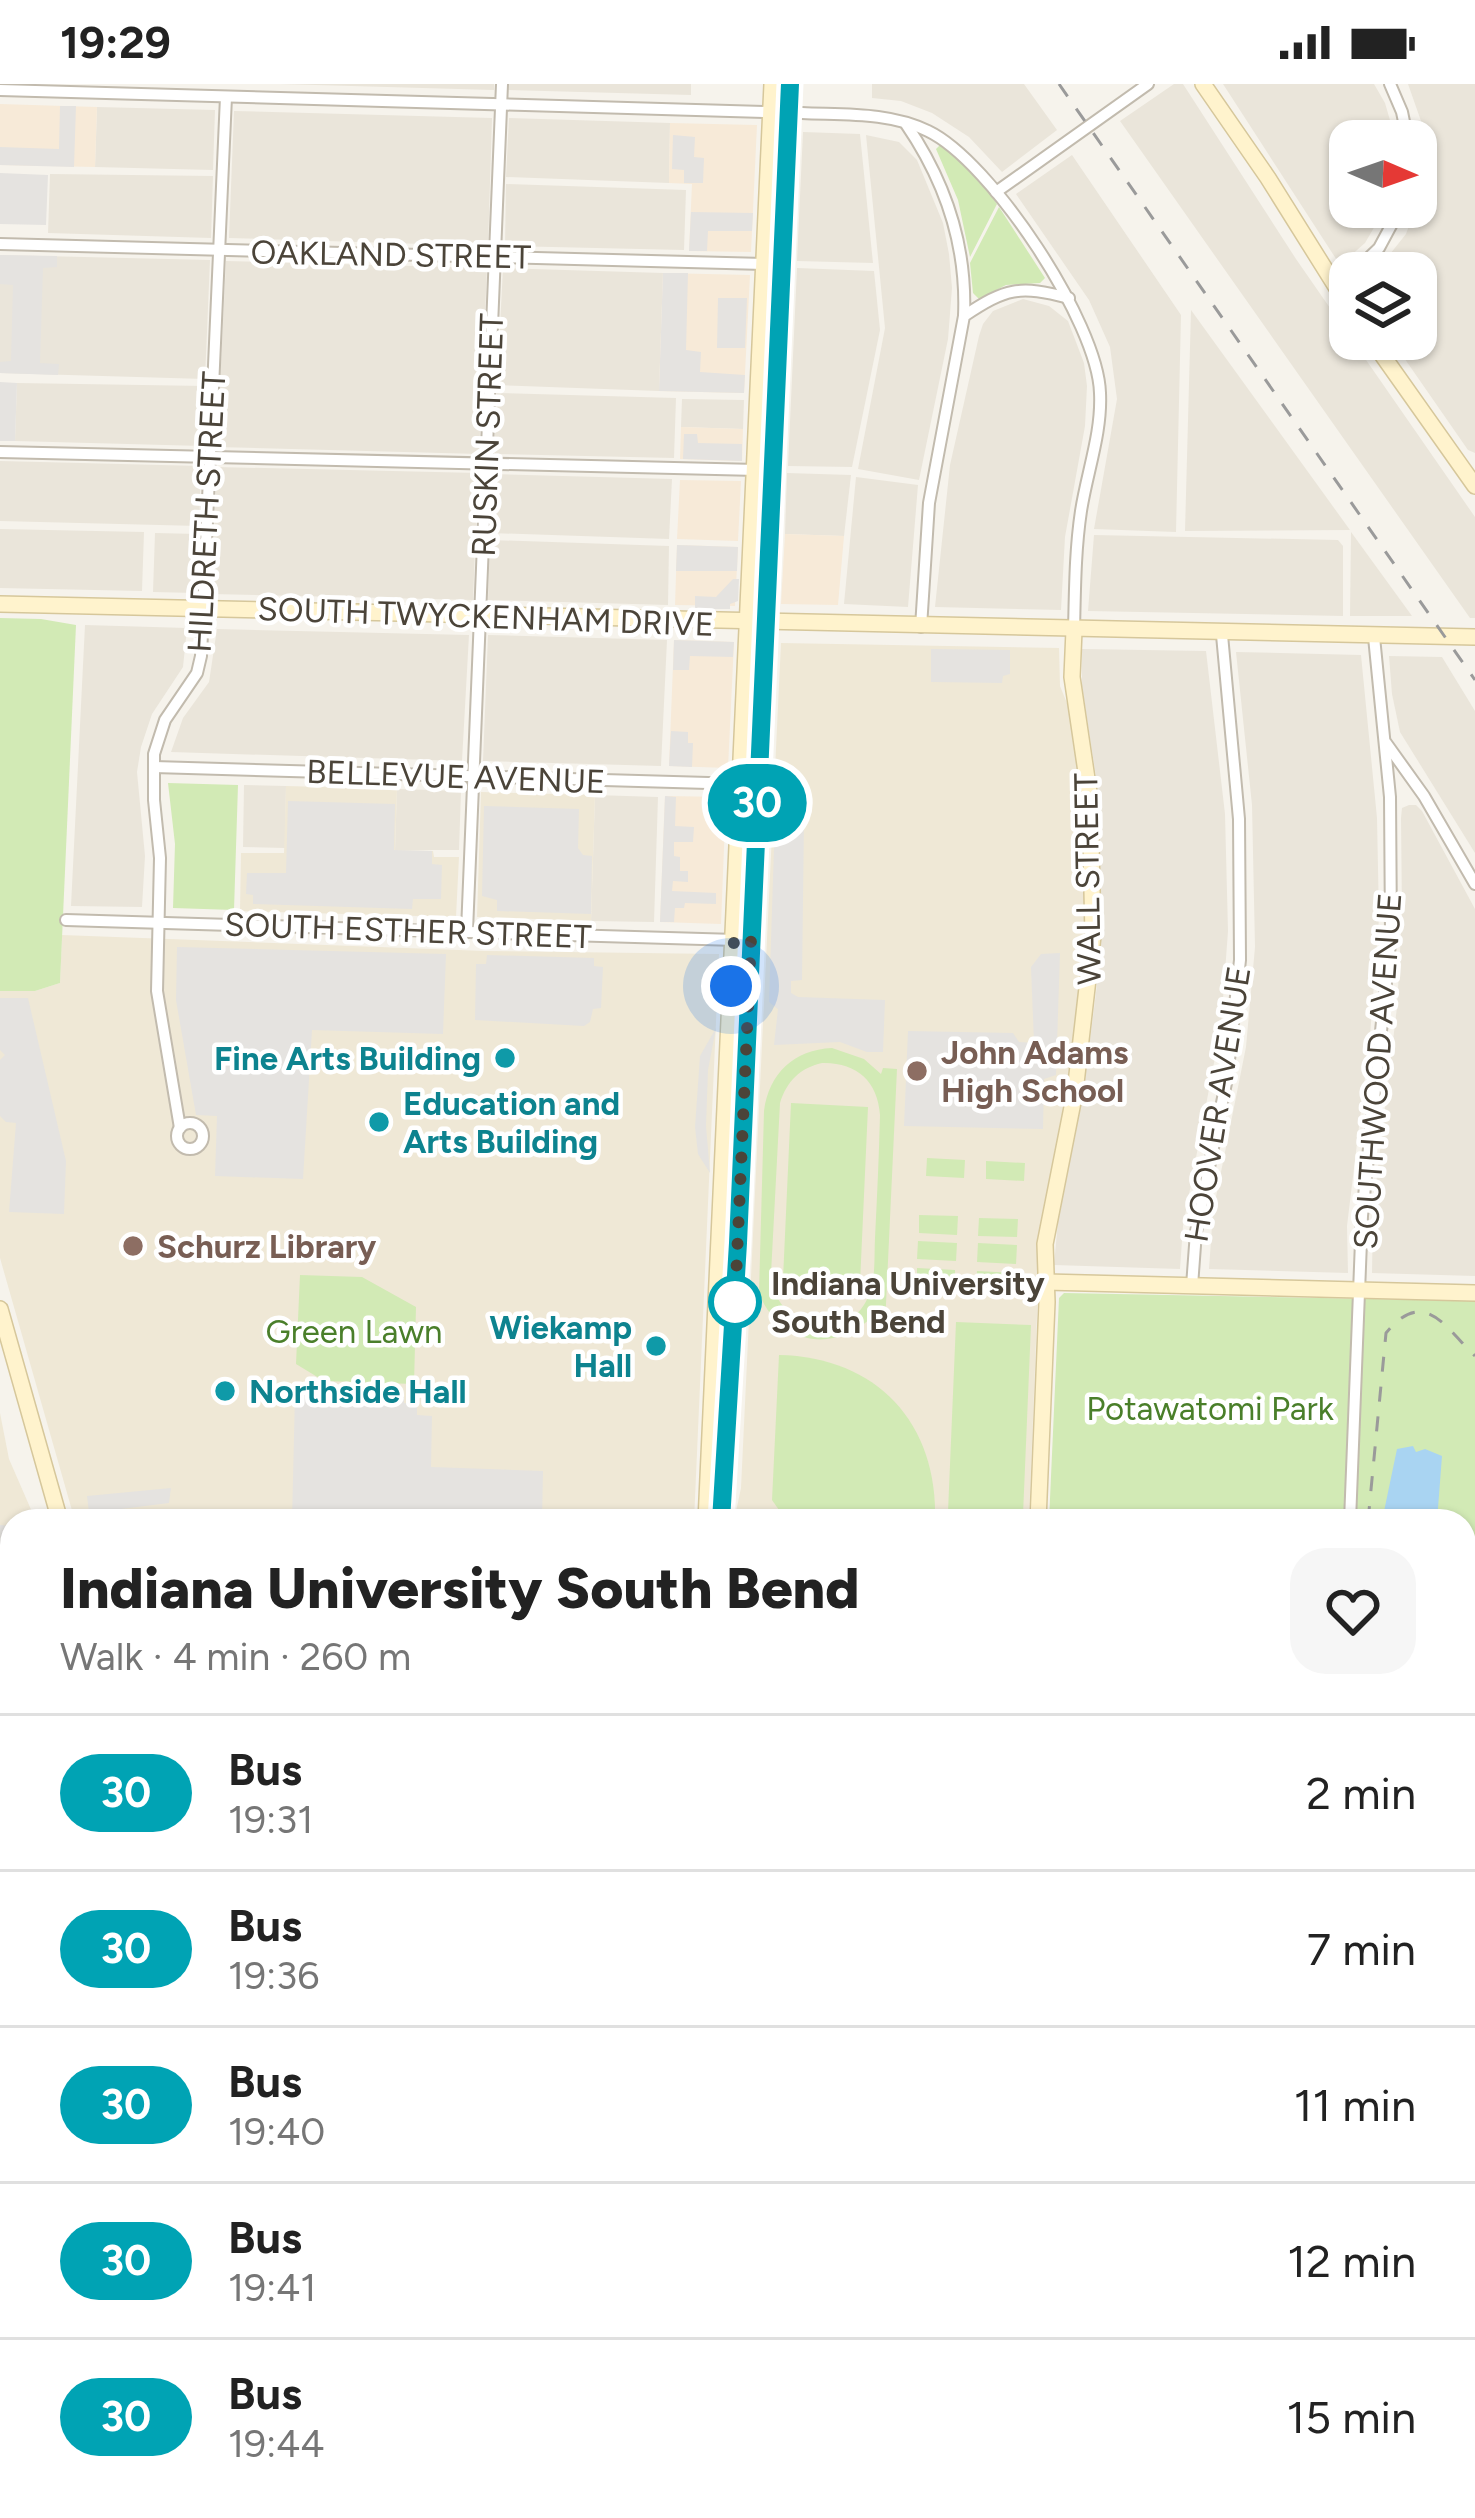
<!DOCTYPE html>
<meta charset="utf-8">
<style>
:root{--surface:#fff;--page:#f6f6f6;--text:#222;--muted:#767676;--line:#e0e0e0}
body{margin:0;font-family:Figtree,sans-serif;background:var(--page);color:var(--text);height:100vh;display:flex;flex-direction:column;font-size:45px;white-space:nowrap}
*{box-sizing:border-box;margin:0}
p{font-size:39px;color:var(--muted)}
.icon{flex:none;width:66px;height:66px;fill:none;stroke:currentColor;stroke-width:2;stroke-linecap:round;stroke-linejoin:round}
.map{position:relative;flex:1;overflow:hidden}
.drawer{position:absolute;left:0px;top:1425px;width:1476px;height:1011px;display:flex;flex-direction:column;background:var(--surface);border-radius:36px 36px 0 0;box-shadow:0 3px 9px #0004}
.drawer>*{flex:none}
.badge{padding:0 24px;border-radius:39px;font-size:42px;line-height:78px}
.needle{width:78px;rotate:92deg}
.tools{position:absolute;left:1329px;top:36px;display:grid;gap:24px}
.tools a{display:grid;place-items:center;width:108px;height:108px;border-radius:24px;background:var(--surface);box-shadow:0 3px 9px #0004;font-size:60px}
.you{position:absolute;width:60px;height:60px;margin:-30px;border:9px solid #fff;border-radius:50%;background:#1a73e8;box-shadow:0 0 0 18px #1a73e833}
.map>.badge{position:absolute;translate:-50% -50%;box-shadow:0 0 0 6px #fff}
.round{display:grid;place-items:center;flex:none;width:126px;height:126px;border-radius:36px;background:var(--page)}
.summary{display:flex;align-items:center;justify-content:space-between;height:204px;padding:0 60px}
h1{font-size:57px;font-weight:800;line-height:90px}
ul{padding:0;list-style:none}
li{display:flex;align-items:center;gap:36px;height:156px;padding:0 60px;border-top:3px solid var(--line)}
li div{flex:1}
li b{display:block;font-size:45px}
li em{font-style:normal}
li .badge{min-width:132px;font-weight:700;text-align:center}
.status{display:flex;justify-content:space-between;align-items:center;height:84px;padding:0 60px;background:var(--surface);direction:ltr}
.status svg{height:33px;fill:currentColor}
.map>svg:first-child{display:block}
</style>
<div class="status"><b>19:29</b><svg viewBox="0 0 49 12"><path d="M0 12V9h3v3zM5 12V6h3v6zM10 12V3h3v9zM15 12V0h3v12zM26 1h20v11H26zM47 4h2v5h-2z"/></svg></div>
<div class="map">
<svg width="1475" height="2434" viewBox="0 0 1475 2434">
<rect width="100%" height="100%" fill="#f6f3ec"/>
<!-- residential -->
<g fill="#eae5da">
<polygon points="280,0 494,0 494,6"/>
<polygon points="508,0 691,0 691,11 508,6"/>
<polygon points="872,0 1024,0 1057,46 1002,88 969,53 932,29 901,17 872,14"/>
<polygon points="1174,0 1183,0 1296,175 1475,433 1475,534 1470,534 1120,37"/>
<polygon points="1223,0 1374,0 1385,19 1396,57 1350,57 1350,123 1386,123 1365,159 1340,181"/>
<polygon points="1408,0 1475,0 1475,369 1468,366 1391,255 1416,255 1416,189 1375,189 1406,150 1422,106 1421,37"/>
<polygon points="97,23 215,26 213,86 95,83"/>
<polygon points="234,27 492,34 488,162 229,154"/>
<polygon points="509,34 670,39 669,99 506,93"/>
<polygon points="803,48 860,50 873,179 797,177"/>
<polygon points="866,51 899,58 917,76 943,139 949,170 952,204 948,255 919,396 858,385 885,244"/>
<polygon points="1072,71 1181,231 1176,448 1094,445 1117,315 1110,263 1089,216 1016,110"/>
<polygon points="50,90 213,92 211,154 48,149"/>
<polygon points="506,100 686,106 684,166 505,162"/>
<polygon points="0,171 210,176 205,295 0,289"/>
<polygon points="226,177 487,184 479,370 217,363"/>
<polygon points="503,184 663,189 659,307 497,301"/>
<polygon points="797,184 874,187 880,246 852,383 788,382"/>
<polygon points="1023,215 1049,222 1068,237 1084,279 1087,302 1085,342 1065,453 1061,526 935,523 950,381 979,252 983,240 993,227"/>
<polygon points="1191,226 1350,446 1185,447"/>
<polygon points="17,299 205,302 203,362 15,357"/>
<polygon points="497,309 676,314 674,374 494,370"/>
<polygon points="682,315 744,316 743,345 681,343"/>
<polygon points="0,377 201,382 199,442 0,437"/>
<polygon points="217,383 478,389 473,516 211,510"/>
<polygon points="787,389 851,391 844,452 785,450"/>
<polygon points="494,390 672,395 669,455 491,449"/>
<polygon points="856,393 918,401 908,523 844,520"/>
<polygon points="0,445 144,448 142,507 0,504"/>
<polygon points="1351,448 1412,532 1350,532"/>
<polygon points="155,449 198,450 196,509 153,508"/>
<polygon points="1094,451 1338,456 1343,462 1343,532 1088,527"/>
<polygon points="490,456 669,462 668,521 488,516"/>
<polygon points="85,541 187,544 183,583 152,630 141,663 137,688 145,772 142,823 71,822"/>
<polygon points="217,545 469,551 462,677 171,668 183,634 209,598"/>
<polygon points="488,551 667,556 661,682 483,677"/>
<polygon points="1082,565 1206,567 1225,730 1228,847 1221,942 1183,1142 1180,1185 1054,1181 1059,1126 1083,1012 1101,869 1097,699 1082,602"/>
<polygon points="1236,568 1361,571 1377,734 1379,834 1370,952 1347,1142 1348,1189 1209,1185 1213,1128 1246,963 1255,863 1252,721"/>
<polygon points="1389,572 1442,573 1475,627 1475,769 1400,648 1392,610"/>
<polygon points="244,701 286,702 285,764 243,763"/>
<polygon points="397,705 461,707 459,766 395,766"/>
<polygon points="595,711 658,713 654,838 591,837"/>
<polygon points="1409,721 1416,721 1422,727 1475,825 1475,1192 1372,1189 1373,1126 1397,923 1402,831 1401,734 1402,724"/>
<polygon points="0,1692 12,1692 12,1769 0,1732"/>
<rect x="1464" y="1871" width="11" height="68"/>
<polygon points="1464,1966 1475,1967 1475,2102 1464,2102"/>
<polygon points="3,2009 12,2009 12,2124 0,2123"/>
<polygon points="1464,2130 1475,2130 1475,2266 1464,2265"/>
<polygon points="12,2162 12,2245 0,2244 0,2186"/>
<polygon points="0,2254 12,2255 12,2335 0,2335"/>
<polygon points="1464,2293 1475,2293 1475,2429 1338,2425 1464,2424"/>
<polygon points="0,2369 12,2370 12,2424 61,2424 61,2434 0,2434"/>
<polygon points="99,2424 369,2424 368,2434 99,2434"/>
<polygon points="388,2424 518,2424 518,2434 387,2434"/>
<rect x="524" y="2424" width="62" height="10"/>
</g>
<!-- commercial -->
<g fill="#f7ead8">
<polygon points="0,20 97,23 95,83 0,81"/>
<polygon points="670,39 757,41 751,168 689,167 692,100 669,99"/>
<polygon points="663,189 750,191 744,309 659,307"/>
<polygon points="681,343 743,345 742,377 680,375"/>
<polygon points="680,396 741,397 738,457 677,455"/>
<polygon points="785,450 844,452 838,521 781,520"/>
<polygon points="677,461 738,463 735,522 675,521"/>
<polygon points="674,556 734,558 728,684 669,682"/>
<polygon points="665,712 726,713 721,840 660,838"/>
<polygon points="0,1940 12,1942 12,2009 0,2008"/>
</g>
<!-- education -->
<g fill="#efe8d6">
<polygon points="781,559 1059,564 1060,602 1073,634 1081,691 1088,808 1083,914 1040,1154 1029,1437 734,1437 741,1404"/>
<polygon points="286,702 397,705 395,766 433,767 434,773 459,773 456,833 240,827 241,769 284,769"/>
<polygon points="481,708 595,711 591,837 477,833"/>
<polygon points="62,851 485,867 719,870 694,1437 75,1437 0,1174 0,907 35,907 60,899"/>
<polygon points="0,1329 9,1375 36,1437 12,1437 12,1692 0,1692"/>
</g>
<!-- green -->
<g fill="#d2eab5" fill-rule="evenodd">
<polygon points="941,60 977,92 997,120 970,173 958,116 936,65"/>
<polygon points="999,123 1045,194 1040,199 1006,201 979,215 973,209 970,179"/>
<polygon points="0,534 41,535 76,541 60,899 35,907 0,907"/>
<polygon points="168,699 238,701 234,826 173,824 175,760"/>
<path d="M832,964L864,975L881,990L883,984L897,985L885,1241H871L870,1235C831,1270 778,1259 759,1209L764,1027C769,989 794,966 832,964ZM822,979C856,978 878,997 880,1031C879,1072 877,1113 875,1154C874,1172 876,1194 869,1211C847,1265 775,1246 771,1190L780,1019C787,997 800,984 822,979Z"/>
<polygon points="791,1019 868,1023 860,1199 783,1195"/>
<polygon points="927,1074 965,1076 964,1094 926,1092"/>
<polygon points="986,1077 1025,1079 1024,1097 986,1095"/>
<polygon points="919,1131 958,1132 957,1151 919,1149"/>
<polygon points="979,1134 1018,1135 1017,1153 978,1152"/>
<polygon points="918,1157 957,1159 956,1177 917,1175"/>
<polygon points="978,1159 1017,1161 1016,1180 977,1178"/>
<polygon points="917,1184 955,1186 955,1204 917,1202"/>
<polygon points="977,1187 1015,1189 1014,1207 976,1205"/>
<polygon points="300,1191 362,1193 416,1223 414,1300 324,1297 296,1280"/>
<polygon points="1064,1209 1475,1217 1475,1859 1464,1859 1464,1437 1049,1437 1059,1214"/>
<polygon points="956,1238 1031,1241 1023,1431 948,1428"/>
<path d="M779,1271C877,1273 938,1339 935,1437L786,1436L772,1416Z"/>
<polygon points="0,1854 12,1855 12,1907 0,1905"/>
</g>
<!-- parking -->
<g fill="#e5e3e0">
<polygon points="60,22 76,22 74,83 0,81 0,63 59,65"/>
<polygon points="673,51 695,53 694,73 704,74 703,99 684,99 684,86 672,85"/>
<polygon points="0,89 48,91 46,141 0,140"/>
<polygon points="691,128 753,129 752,147 708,147 707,167 689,167"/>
<polygon points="0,171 57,172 57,183 43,184 40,279 59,280 58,291 0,289 0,278 11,277 13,201 0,200"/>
<polygon points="663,189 688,189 686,266 701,268 700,288 745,291 744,309 659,307"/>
<polygon points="718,214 747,214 745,264 717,264"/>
<polygon points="0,298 17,299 15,357 0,357"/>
<polygon points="684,350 697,350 698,359 742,360 742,377 683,375"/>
<polygon points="677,461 738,463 737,487 676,487"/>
<polygon points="733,495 739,495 738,517 730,520 730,525 695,525 695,512 716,513"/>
<polygon points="674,556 734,558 733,573 690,572 689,586 673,586"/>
<polygon points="931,565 1010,566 1010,590 1003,592 1002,599 931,598"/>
<polygon points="671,647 688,648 688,659 693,659 692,683 669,682"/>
<polygon points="665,712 676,713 675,742 694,743 693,758 674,758 674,772 680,773 680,787 688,787 688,798 673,797 672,807 716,809 716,820 685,819 684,824 675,824 674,838 660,838"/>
<polygon points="288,717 395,720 394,766 432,767 432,780 442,781 441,815 413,815 412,825 253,820 253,811 246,810 247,789 286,789"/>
<polygon points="783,721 797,722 797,733 804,735 802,896 791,897 791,909 798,913 885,916 883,968 867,968 840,958 774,961 778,925 769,918 775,733 782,733"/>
<polygon points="484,722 579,725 578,764 583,771 592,772 591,830 497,827 497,816 482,812"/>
<polygon points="177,863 446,870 443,950 312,946 303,1095 215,1092 217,1032 196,1031 176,916"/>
<polygon points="1060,869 1056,991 1044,995 1043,1045 904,1042 908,947 1013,949 1019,958 1034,959 1031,883 1041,870"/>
<polygon points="487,871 594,874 594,882 603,883 601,924 593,925 590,938 584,942 475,936 476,880 486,880"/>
<polygon points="0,914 28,914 66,1077 64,1130 9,1128 16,1039 6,1038 0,1032 0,976 5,971 0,966"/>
<polygon points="716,944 708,986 706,1042 710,1089 698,1070 695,1043 700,972"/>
<polygon points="295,1310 404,1313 404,1319 417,1320 417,1331 432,1332 431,1383 543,1387 542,1437 292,1437"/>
<polygon points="171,1404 169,1419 89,1429 87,1412"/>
<polygon points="0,1441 12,1442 12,1550 1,1549"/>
</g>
<!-- water -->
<g fill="#a9d4f2">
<polygon points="1413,1362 1416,1368 1425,1365 1442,1372 1437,1437 1382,1437 1397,1365"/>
<path d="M0,1732C17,1774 11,1787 0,1828Z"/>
</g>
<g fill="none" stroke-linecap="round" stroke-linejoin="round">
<!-- street casing -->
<g stroke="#c2bbae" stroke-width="14">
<g id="street">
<polyline points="1390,0 1402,28 1408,57"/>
<path d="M0,6L802,29C844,31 889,28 928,47C991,77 1098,239 1100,309C1102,349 1087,388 1081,427C1075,467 1075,507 1074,546"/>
<path d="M906,40C945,97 967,162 964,232"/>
<polyline points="996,108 1148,0"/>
<polyline points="0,160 766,180"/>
<polyline points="1353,189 1379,164 1401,123"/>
<polyline points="0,368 757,386"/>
<path d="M921,543L929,419L964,232C1006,204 1019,201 1069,214"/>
<polyline points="1386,659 1424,712 1475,800"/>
<polyline points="154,683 743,700"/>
<polyline points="66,836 736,856"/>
<polyline points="467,847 502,0"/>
<circle cx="190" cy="1052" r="13"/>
<polyline points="180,1044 157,907 160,774 154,716 154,670 165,636 197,589 201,572 226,13"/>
<polyline points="1192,1202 1196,1148 1227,994 1240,876 1239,735 1222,551"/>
<polyline points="1350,1437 1362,1132 1391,850 1390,713 1374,553"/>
<polyline points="1464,2117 1475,2117"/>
<polyline points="0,2172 12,2147"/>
<polyline points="1464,2280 1475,2280"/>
<polyline points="0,2353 12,2354"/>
<polyline points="887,2424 1175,2434"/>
<polyline points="376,2434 377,2424"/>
<polyline points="1325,2434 1325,2424"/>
</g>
</g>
<!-- secondary casing -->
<g stroke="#d6c79b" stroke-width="18">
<g id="secondary">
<polyline points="1203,0 1268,94 1350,225"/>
<polyline points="1371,255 1475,402"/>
<polyline points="0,520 1475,553"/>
<polyline points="1046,1198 1475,1209"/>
<polyline points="0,1225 60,1437"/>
<polyline points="706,1437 772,0"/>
<polyline points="721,1437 736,1203 790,0"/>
<polyline points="1038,1437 1047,1218 1045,1160 1075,1008 1093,852 1090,715 1072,593 1074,546"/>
<polyline points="0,1926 12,1928"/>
<polyline points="1464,1953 1475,1954"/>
<polyline points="80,2434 81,2424"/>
<polyline points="669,2434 669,2424"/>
</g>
</g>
<!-- street -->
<use href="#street" stroke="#fff" stroke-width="10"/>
<!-- secondary -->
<use href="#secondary" stroke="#fff3cd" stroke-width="15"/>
<!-- rail -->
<g stroke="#9a9a9a" stroke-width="3" stroke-dasharray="15 15" stroke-linecap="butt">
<polyline points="1059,0 1475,596"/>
<path d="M1368,1437L1386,1249C1425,1201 1447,1246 1475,1272"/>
<polyline points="1464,1511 1475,1506"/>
</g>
</g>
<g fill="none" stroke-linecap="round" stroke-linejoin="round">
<!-- line casing -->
<g stroke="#fff" stroke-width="27">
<polyline id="line" points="721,1437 738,1159 790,0"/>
</g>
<!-- line -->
<use href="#line" stroke="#00a3b4" stroke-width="18"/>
<!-- walk -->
<polyline stroke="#4b4439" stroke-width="12" stroke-dasharray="0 21.6" points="731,902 734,856 751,856 735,1218"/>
</g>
<!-- markers -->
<g fill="#0f9aa8" stroke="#fff" stroke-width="4.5">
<circle cx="505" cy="974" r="12"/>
<circle cx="379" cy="1038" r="12"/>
<circle cx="656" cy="1262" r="12"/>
<circle cx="225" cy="1307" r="12"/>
</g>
<g fill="#8d6e63" stroke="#fff" stroke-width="4.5">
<circle cx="917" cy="987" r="12"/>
<circle cx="133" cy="1162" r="12"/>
</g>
<circle fill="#fff" stroke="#00a3b4" stroke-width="6" cx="735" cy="1218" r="24"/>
<g text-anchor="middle" stroke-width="9" stroke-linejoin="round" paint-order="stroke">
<!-- street labels -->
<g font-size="33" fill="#4b4439" stroke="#fff">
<text transform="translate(391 170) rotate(1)" y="12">OAKLAND STREET</text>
<text transform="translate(487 351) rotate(-88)" y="12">RUSKIN STREET</text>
<text transform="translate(206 428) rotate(-87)" y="12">HILDRETH STREET</text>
<text transform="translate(486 532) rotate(2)" y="12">SOUTH TWYCKENHAM DRIVE</text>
<text transform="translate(456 692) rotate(2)" y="12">BELLEVUE AVENUE</text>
<text transform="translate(1087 795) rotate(-91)" y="12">WALL STREET</text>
<text transform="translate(408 846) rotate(2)" y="12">SOUTH ESTHER STREET</text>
<text transform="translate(1377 987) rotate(-86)" y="12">SOUTHWOOD AVENUE</text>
<text transform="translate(1217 1020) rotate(-81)" y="12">HOOVER AVENUE</text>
</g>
<!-- education labels -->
<g font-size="33" font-weight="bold" fill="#785e54" stroke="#fff" text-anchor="start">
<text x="941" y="980">John Adams<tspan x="941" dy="38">High School</tspan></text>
<text x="157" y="1174">Schurz Library</text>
</g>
<!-- culture labels -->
<g font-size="33" font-weight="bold" fill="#0d838f" stroke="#fff" text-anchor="end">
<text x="481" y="986">Fine Arts Building</text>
<text x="403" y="1031" text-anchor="start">Education and<tspan x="403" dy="38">Arts Building</tspan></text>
<text x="632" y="1255">Wiekamp<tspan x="632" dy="38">Hall</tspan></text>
<text x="249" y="1319" text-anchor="start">Northside Hall</text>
</g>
<!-- stop labels -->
<g font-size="33" font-weight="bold" fill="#4b4439" stroke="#fff" text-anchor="start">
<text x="771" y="1211">Indiana University<tspan x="771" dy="38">South Bend</tspan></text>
</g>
<!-- park labels -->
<g font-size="33" fill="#4a7f2a" stroke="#fff">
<text x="354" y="1259">Green Lawn</text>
<text x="1210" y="1336">Potawatomi Park</text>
</g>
</g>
</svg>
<div class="tools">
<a><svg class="needle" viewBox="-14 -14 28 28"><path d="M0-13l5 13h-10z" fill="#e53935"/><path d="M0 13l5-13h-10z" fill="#767676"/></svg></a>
<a><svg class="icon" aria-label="layers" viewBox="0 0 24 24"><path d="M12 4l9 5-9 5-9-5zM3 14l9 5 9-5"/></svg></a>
</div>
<div class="you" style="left:731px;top:902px"></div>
<b class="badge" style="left:757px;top:719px;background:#00a3b4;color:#fff">30</b>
<section class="drawer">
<div class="summary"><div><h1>Indiana University South Bend</h1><p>Walk · 4 min · 260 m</p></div><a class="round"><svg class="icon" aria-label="heart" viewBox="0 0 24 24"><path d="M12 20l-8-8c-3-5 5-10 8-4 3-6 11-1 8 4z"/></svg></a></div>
<ul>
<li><span class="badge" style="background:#00a3b4;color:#fff">30</span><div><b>Bus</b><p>19:31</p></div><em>2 min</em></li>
<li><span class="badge" style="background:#00a3b4;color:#fff">30</span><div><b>Bus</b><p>19:36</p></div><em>7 min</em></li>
<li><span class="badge" style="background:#00a3b4;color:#fff">30</span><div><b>Bus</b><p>19:40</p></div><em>11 min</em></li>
<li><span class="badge" style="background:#00a3b4;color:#fff">30</span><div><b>Bus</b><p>19:41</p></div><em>12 min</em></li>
<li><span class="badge" style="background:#00a3b4;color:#fff">30</span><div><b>Bus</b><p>19:44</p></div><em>15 min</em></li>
</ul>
</section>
</div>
